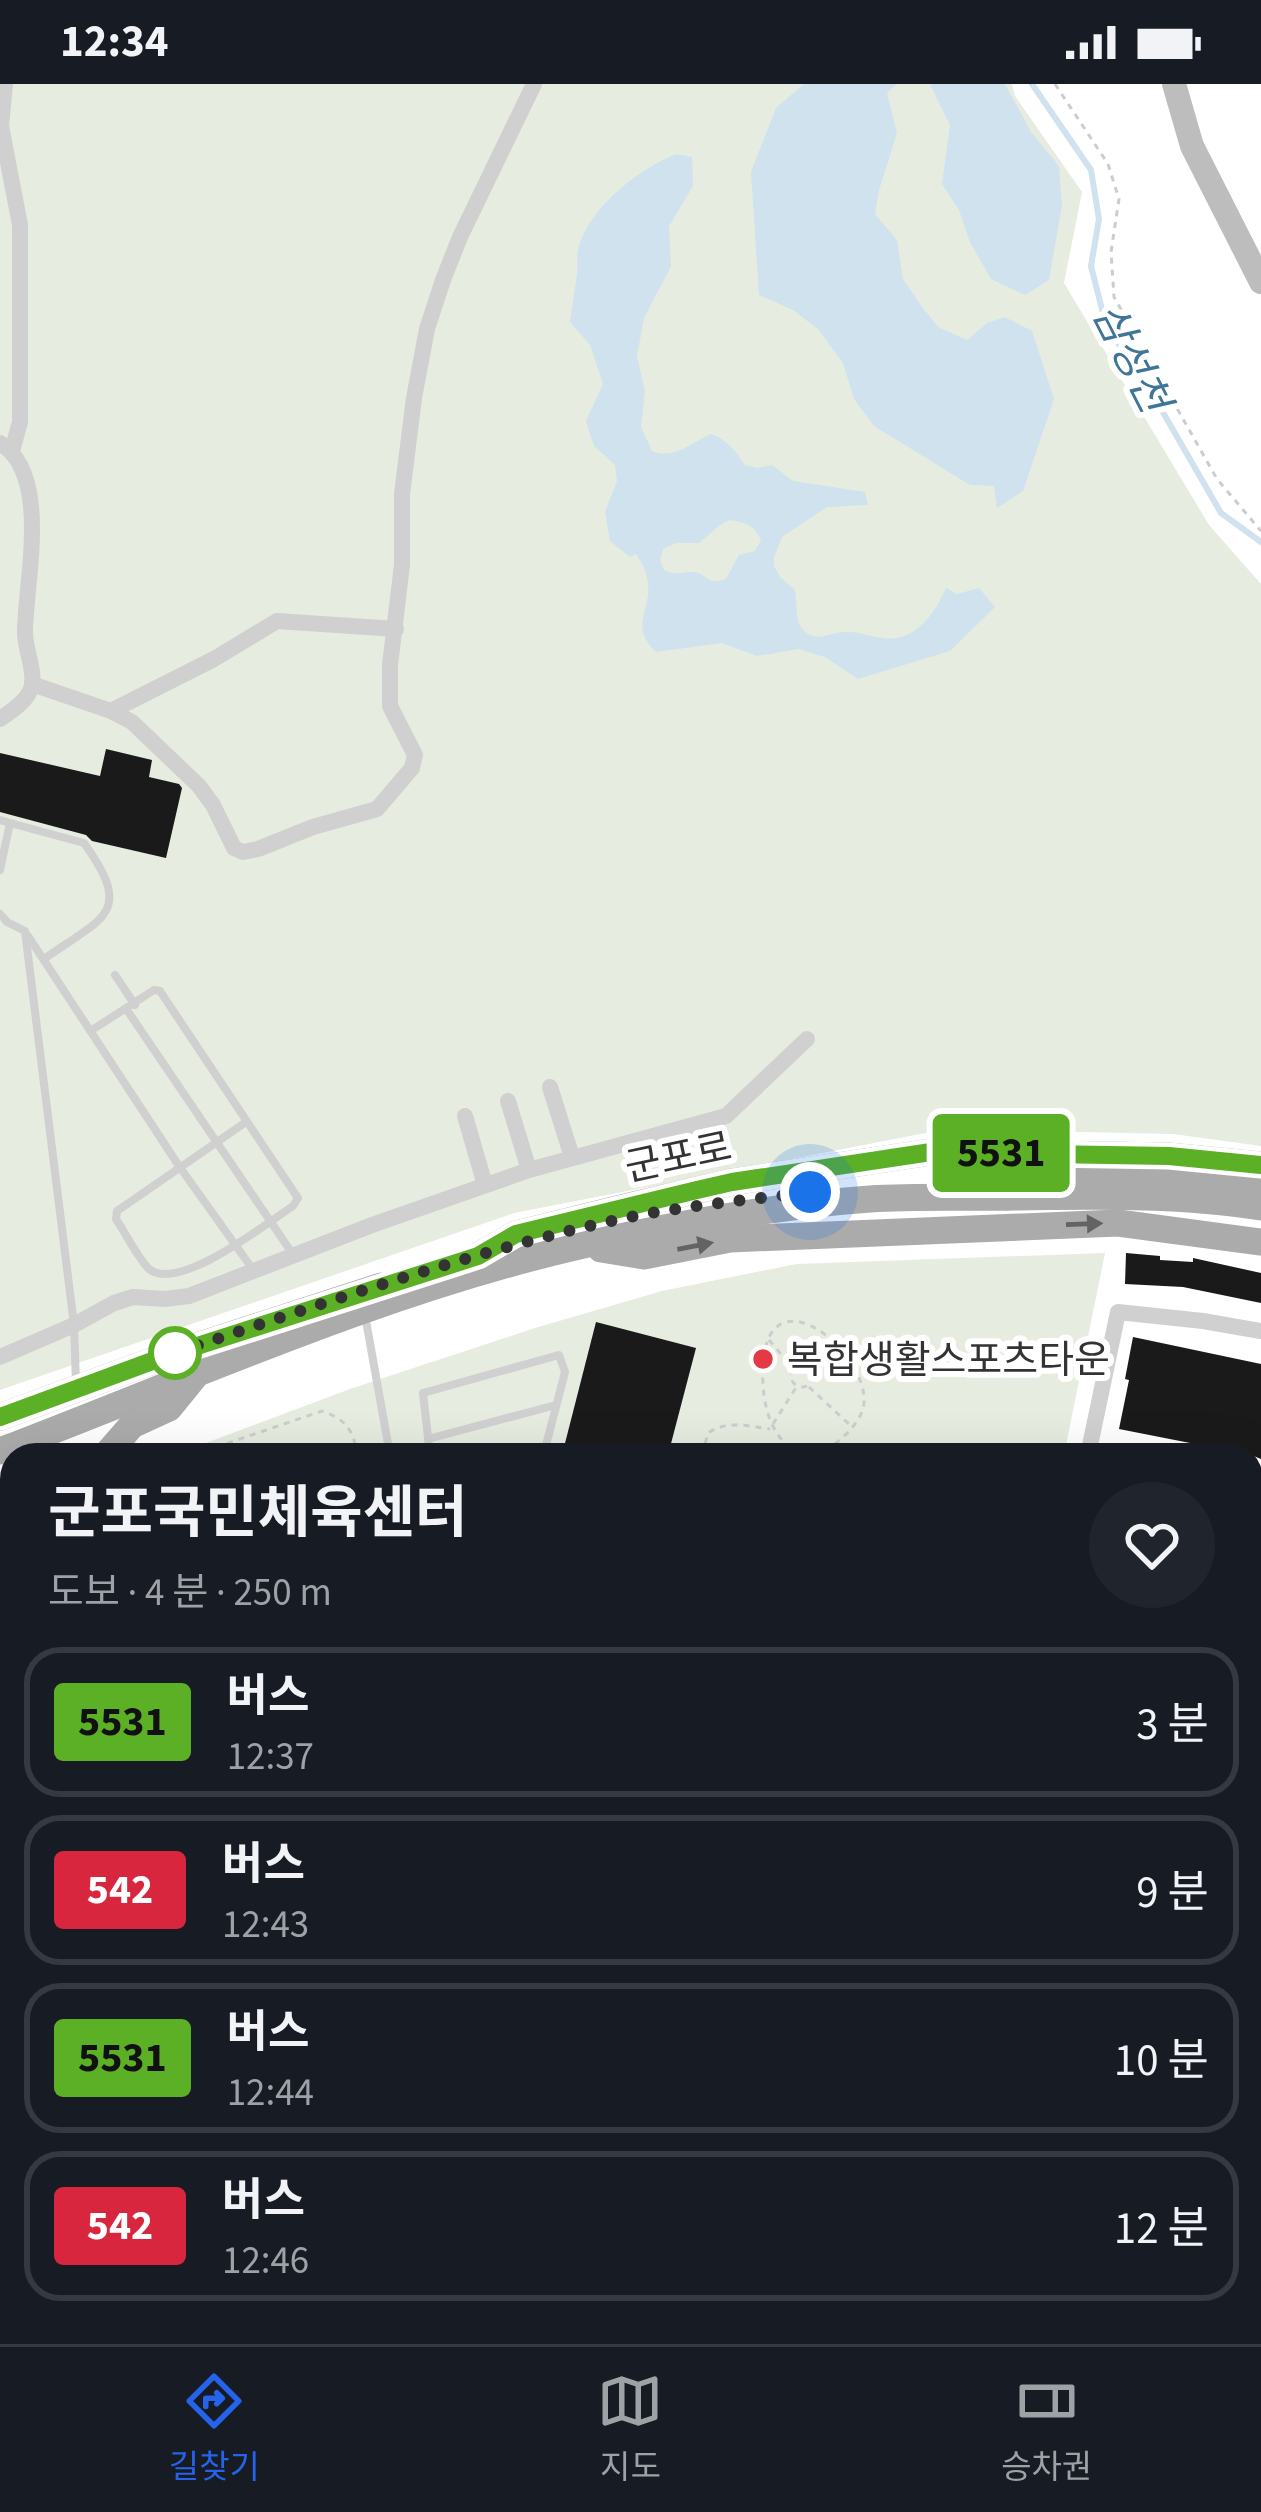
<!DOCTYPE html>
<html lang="ko">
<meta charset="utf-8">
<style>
:root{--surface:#171b24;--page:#20242c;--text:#f1f3f6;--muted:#9ea1a6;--line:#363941;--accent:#2563eb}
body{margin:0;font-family:"Source Sans 3","Noto Sans KR",sans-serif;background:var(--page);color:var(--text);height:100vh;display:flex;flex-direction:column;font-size:45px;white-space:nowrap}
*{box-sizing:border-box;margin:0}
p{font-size:39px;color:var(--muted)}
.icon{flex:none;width:66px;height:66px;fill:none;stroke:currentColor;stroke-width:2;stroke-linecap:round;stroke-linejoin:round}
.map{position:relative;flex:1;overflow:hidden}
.side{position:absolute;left:0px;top:1359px;width:1263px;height:903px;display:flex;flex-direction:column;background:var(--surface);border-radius:36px 36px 0 0;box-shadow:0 12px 48px #0002}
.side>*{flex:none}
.badge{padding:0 24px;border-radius:9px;font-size:42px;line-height:78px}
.you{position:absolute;width:60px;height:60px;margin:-30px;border:9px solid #fff;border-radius:50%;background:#1a73e8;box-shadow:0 0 0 18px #1a73e833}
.map>.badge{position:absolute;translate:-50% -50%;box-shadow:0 0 0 6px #fff}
.round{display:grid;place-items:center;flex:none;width:126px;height:126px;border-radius:63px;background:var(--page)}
.summary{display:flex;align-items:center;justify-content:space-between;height:204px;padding:0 48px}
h1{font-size:57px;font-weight:700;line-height:90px}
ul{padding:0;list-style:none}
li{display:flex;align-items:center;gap:36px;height:150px;margin:0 24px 18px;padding:0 24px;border:6px solid var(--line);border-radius:36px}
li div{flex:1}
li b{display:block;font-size:45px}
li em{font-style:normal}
li .badge{min-width:132px;font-weight:700;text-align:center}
.status{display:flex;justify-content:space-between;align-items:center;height:84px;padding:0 60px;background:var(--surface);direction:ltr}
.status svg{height:33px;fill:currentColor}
.menu{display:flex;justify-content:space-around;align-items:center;height:168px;border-top:3px solid var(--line);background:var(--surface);font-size:33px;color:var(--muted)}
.menu a{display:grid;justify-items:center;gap:6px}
.menu .selected{color:var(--accent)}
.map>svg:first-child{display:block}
</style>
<div class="status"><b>12:34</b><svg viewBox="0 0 49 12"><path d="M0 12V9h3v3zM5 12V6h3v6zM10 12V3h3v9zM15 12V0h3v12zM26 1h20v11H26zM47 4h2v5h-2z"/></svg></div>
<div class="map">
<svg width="1261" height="2260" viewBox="0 0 1261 2260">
<rect width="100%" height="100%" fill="#fff"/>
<!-- green -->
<g fill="#e6ecdf">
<polygon points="0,0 1012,0 1015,12 1082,108 1064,199 1209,441 1261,500 1261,1062 1173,1050 946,1045 514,1129 0,1306"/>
<polygon points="1105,1169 1064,1371 174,1371 350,1305 535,1244 662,1207 797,1180"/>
<path d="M1251,1575L1261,1577C1261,1609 1261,1683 1251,1707Z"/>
<polygon points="147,2250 198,2250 223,2260 141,2260"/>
<polygon points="372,2250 603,2250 610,2260 369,2260"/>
<polygon points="791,2250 1082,2250 1079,2260 794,2260"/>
</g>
<!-- water -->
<g fill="#cfe2ee" fill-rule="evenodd">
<polygon points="804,0 897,0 887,9 897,49 879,106 875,130 897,156 903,195 922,223 938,243 967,256 987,239 1005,233 1032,247 1054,315 1023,407 997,424 994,402 970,401 874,342 854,315 843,279 818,245 793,226 759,211 751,88 776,24"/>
<polygon points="930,0 1005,0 1031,48 1059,82 1062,121 1049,196 1025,211 991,195 970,158 959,126 942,100 950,41"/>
<path d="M676,70L692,73L693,102L669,142L671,182L644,234L637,272L645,307L641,343L652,367C674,376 691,359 711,350C728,356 735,367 745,381L757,384L772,381L793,397L865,408L868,421L827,423L782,453L774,473V482L780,493L795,506C798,520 793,541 808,550C820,557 832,548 845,548C858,547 871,553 883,554C914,559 935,530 946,504L957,510L979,504L995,523L950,567L858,595L825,573L799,565L757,572L722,559L656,568C629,543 651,529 648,499C647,488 642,479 636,470L630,473L610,457L605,428L617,397L615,381L594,362L586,337L603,300L590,261L570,238C572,222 575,206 577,190C578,180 576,170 579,161C593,120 638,86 676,70ZM730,436C745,439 756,441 761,457L755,467L739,471L726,495C706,502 707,488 691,488C678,488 676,492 664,486L660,476L663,465L676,459H699L720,441Z"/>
</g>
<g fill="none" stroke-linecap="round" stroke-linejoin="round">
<!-- stream -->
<g stroke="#cfe2ee" stroke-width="6">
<polyline points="1032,0 1091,86 1099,135 1091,182 1106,241 1157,318 1221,429 1261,458"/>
<polyline points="615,2250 622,2260"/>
<polyline points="367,2260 372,2250"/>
</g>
</g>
<!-- building -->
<g fill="#1a1a1a">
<polygon points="106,665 152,676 149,693 179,700 182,704 166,774 92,757 86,751 0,728 0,669 100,692"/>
<polygon points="1126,1169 1160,1172 1160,1176 1193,1178 1193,1174 1261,1189 1261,1219 1183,1203 1125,1200"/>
<polygon points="596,1238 696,1264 668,1371 562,1371"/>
<polygon points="1133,1253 1261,1280 1261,1375 1251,1371 1119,1345 1129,1296 1125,1295"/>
</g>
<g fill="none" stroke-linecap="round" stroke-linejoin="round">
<!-- path -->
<g stroke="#cdcdcd" stroke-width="3" stroke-dasharray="6 6" stroke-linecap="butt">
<polyline points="1055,0 1108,80 1119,115 1111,168 1114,213 1217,395 1261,447"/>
<polyline points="769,1256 793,1284"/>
<circle cx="802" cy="1292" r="11"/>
<polyline points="811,1284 834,1262"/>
<polyline points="809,1303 850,1341"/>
<polyline points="773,1340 797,1302"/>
<path d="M193,1371L322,1327C347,1336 352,1345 358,1371"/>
<path d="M702,1371L708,1349C727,1336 748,1342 770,1345"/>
<path d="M800,1371C774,1356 765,1330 763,1301C756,1176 867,1264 864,1318C863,1340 835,1362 817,1371"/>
<polyline points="850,2250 861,2260"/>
</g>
<!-- service -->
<g stroke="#d0d0d0" stroke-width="8">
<polyline points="0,736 10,739 0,786"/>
<path d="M10,739L84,759C135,830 103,833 44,875"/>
<polyline points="0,830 7,838 25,847 74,1241 76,1299"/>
<polyline points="28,852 179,1082 254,1187"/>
<polyline points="115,891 135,921"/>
<polyline points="127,926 294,1172"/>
<path d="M92,946L154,906L160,907L298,1114L293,1122C267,1139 176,1211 148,1184C136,1171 126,1150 116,1135L117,1127L246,1038"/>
<polyline points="365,1231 390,1371"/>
<polyline points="428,1355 556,1321"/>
<polyline points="430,1371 423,1309 559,1271 565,1288 544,1369 537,1371"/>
</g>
<!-- minor -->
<g stroke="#d0d0d0" stroke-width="16">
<polyline points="5,0 1,42 20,141 20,338 12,367"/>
<path d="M0,359C51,390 26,495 25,546C24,563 35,585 32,601C29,616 12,627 0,635"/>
<polyline points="32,600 111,627 132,638 199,702 213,721 234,764 243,768 258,765 313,743 377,725 412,684 415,671 390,622 390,581 402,481 402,410 414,314 427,245 443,196 460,153 534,0"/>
<polyline points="111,627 214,575 277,537 396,545"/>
<polyline points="550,1003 572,1073"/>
<polyline points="508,1017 529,1086"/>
<polyline points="465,1032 485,1101"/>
<polyline points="0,1273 74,1241 114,1219 133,1213 165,1215 189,1212 372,1141 529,1086 726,1032 807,955"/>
<polyline points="1089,1366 1113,1371"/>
<polyline points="1088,1371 1118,1228 1203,1237 1261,1247"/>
<polyline points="1251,1400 1261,1402"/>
<polyline points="0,1588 12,1585"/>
<polyline points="1251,1726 1261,1728"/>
<polyline points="0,1747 12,1771"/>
<polyline points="0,1847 12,1843"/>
<polyline points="1251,1852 1261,1854"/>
<polyline points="1251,1915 1261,1917"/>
<polyline points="0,1973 12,1969"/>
<polyline points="648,2250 655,2260"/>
<polyline points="765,2250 767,2260"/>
<polyline points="354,2260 358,2250"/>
</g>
<!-- tertiary -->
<polyline stroke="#d0d0d0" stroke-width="21" points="1251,2224 1261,2224"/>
<!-- secondary -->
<polyline stroke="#bdbdbd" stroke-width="24" points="1174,0 1192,62 1261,198"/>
<!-- primary -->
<g stroke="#ababab" stroke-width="27">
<polyline points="959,1096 1023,1093 1261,1100"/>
<polyline points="601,1165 644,1172 730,1155 1118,1139 1261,1158"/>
<polyline points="478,1172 516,1150 629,1122 732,1098 931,1068 1169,1072 1261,1081"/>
<polyline points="0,1333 166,1272 381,1202"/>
<path d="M0,1367C192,1294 382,1207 583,1161C677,1140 774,1122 870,1115C918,1112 967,1114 1016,1113C1097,1112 1180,1110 1261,1123"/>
<polyline points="106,1371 132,1341 169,1324 195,1292"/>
<polyline points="0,1417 12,1428"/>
</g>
</g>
<!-- one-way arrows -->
<defs><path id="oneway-solid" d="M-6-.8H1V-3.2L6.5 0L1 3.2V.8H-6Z" transform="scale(3)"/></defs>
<g fill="#636363">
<use href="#oneway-solid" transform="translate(1084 1140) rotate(-2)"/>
<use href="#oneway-solid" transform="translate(695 1162) rotate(-11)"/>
</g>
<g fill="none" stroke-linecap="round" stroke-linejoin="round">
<!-- line casing -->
<g stroke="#fff" stroke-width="27">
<polyline id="line" points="0,1333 166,1272 478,1172 516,1150 697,1106 732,1098 931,1068 1169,1072 1261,1081"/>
</g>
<!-- line -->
<use href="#line" stroke="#5bb025" stroke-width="18"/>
<!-- walk -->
<path stroke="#333" stroke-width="12" stroke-dasharray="0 21.6" d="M175,1269L166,1272C315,1222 466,1169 620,1135C682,1122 747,1116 810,1108"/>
</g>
<!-- markers -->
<circle fill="#fff" stroke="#5bb025" stroke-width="6" cx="175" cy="1269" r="24"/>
<circle fill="#e63946" stroke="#fff" stroke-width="4.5" cx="763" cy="1275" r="12"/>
<g text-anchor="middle" stroke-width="12" stroke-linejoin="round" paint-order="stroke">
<!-- street labels -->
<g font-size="39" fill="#333" stroke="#fff">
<text transform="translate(678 1072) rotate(-12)" y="14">군포로</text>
</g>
<!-- poi labels -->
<g font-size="39" fill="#333" stroke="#fff" text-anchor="start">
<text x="787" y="1289">복합생활스포츠타운</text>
</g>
<!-- water labels -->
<g font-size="42" font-style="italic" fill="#3f7597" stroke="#fff">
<text transform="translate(1132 273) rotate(63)" y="15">삼성천</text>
</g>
</g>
</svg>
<div class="you" style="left:810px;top:1108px"></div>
<b class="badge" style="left:1001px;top:1069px;background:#5bb025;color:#111">5531</b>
<section class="side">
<div class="summary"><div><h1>군포국민체육센터</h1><p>도보 · 4 분 · 250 m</p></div><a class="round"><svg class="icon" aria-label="heart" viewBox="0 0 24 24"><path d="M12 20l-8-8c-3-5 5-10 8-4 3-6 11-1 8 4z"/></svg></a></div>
<ul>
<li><span class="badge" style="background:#5bb025;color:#111">5531</span><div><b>버스</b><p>12:37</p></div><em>3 분</em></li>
<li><span class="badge" style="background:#d7263d;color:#fff">542</span><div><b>버스</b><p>12:43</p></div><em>9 분</em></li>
<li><span class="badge" style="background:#5bb025;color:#111">5531</span><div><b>버스</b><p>12:44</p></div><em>10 분</em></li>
<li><span class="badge" style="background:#d7263d;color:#fff">542</span><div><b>버스</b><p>12:46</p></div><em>12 분</em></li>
</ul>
</section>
</div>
<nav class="menu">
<a class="selected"><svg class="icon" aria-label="directions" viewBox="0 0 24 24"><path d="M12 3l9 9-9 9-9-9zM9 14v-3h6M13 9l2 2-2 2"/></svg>길찾기</a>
<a><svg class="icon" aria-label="map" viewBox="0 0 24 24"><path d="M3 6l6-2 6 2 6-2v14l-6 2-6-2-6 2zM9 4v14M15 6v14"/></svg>지도</a>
<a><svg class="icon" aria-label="tickets" viewBox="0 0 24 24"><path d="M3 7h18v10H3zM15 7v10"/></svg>승차권</a>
</nav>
